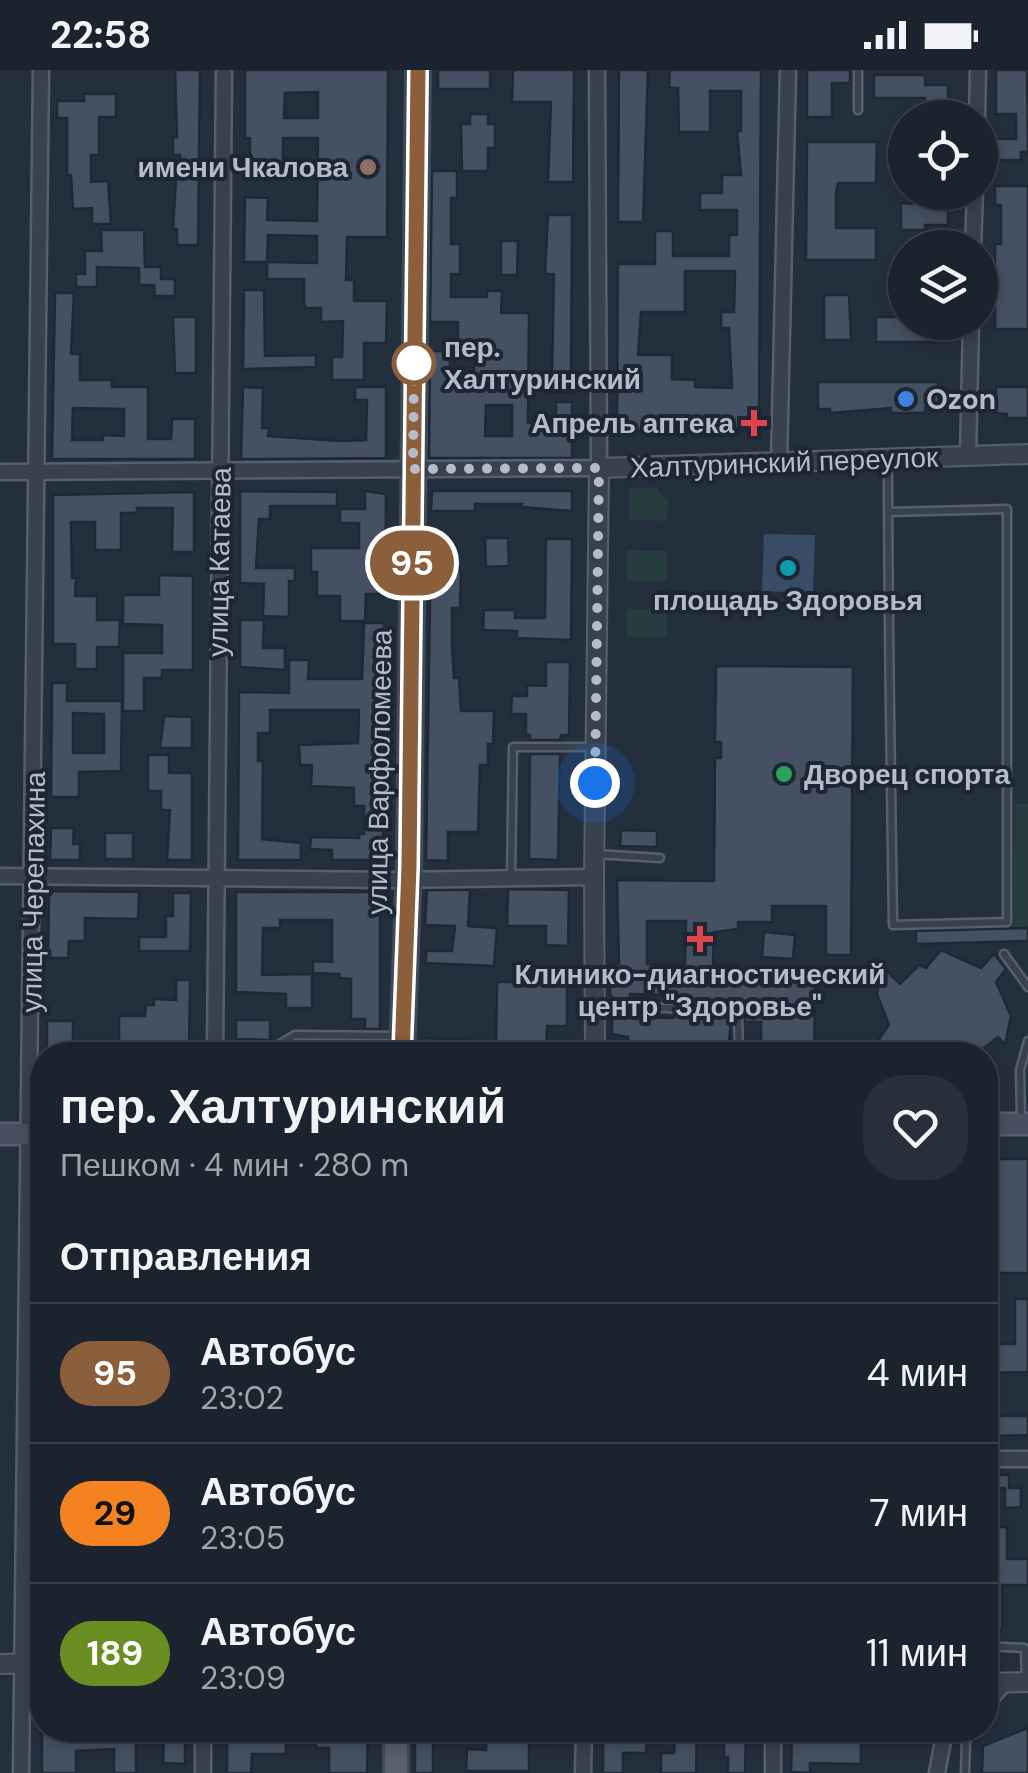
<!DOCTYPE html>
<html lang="ru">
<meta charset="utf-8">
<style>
:root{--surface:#1b232e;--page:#282f3a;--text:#f1f3f6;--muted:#a0a4aa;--line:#39404a}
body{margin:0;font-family:"DM Sans",sans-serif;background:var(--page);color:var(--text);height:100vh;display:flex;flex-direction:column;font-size:38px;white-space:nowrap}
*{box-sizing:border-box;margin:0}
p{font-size:32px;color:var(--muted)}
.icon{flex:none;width:55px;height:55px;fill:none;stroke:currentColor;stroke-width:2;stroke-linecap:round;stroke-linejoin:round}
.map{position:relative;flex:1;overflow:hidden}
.drawer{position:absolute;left:30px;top:972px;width:968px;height:700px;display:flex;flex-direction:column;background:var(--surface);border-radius:40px;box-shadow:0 5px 15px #0003,0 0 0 2px var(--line)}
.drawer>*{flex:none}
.badge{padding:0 20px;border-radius:32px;font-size:35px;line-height:65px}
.buttons{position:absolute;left:888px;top:30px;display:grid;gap:20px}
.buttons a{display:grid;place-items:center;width:110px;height:110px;border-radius:50%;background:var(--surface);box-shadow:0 5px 15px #0003,0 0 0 2px var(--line);font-size:50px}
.you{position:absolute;width:50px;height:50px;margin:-25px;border:8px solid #fff;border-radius:50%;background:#1a73e8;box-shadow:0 0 0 15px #1a73e833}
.map>.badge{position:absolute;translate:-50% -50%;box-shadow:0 0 0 5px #fff}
h2{padding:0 30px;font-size:38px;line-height:90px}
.round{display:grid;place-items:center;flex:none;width:105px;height:105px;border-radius:40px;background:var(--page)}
.headline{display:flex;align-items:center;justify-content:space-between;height:170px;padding:0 30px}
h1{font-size:48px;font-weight:700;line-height:75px}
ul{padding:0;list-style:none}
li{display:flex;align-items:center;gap:30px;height:140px;padding:0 30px;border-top:2px solid var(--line)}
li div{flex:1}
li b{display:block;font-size:38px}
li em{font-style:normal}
li .badge{min-width:110px;font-weight:700;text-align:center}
.status{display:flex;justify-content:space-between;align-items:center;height:70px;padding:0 50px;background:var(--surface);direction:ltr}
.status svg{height:28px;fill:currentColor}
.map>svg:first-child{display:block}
</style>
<div class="status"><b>22:58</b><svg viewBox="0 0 49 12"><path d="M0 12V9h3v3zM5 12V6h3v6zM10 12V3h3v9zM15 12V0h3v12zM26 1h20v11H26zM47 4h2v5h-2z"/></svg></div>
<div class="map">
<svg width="1028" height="1703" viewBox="0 0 1028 1703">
<rect width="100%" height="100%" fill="#242f3e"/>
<!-- green -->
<g fill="#263c3f">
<polygon points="630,418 658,418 659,423 668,430 667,451 629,450"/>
<polygon points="627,480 667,481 666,511 627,511"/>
<rect x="627" y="539" width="40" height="28"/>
<polygon points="1015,734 1028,734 1028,857 1013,857"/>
</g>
<!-- water -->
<polygon fill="#394c67" points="764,464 815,465 813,523 762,521"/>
<!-- building -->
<g fill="#455162" stroke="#1f2835" stroke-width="2.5" fill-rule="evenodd">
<polygon points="175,0 200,0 198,175 177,175 177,159 173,159 176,109 180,109 180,85 173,85 173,67 177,67"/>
<path d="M245,0H388L387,167H347L346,210H354V231H387L386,273H364V310H332V287H342L343,251L321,252V238H306L304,234V209H267V192H244L245,127L268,128L267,150L317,151L318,68H283V97H250V68H245ZM318,22V48H284L285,23ZM268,165L317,166V193L267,192Z"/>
<rect x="438" y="0" width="52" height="19"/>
<polygon points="513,0 574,0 573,112 548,112 551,32 512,32"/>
<polygon points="619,0 648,0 643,152 618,152"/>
<path d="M670,0H761L759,361H617L618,194H655V161H673V186H729V165H737V140H700V123H722V105H741L737,61H741V21H710V62H679L678,18H669ZM685,201H735L734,242H721V258H729L732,318L695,317V310L672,309V285H638L641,242H685Z"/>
<polygon points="807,0 850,0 850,13 832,13 832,47 807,47"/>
<polygon points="996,0 1027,0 1028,82 1021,82 1021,90 996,90 996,69 1016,69 1016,44 996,44"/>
<polygon points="874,5 925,5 925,15 948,15 948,48 925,48 925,28 874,28"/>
<polygon points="84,24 116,24 116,47 99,47 99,85 91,85 91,112 108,111 111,154 92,154 92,138 73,139 71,105 67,105 67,48 57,48 57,31 84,31"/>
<polygon points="470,44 488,44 488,54 495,54 495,78 488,78 488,101 462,101 461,54 470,54"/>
<polygon points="807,72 877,72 876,113 838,113 836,123 836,158 876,158 876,190 806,190"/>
<path d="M432,101H457V128H451V174H460V204H451V227H487V221H502L501,243H529L528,353H556V332H572V388H429L430,281H450V317H474V279H458V252H430ZM486,335H512V366H485Z"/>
<polygon points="995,116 1028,116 1028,259 995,259 995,174 1001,174 1001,135 995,135"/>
<polygon points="912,122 948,122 948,155 925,155 925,160 901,160 901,133 912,134"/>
<polygon points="548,145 572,145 571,305 552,304 554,204 545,204"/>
<polygon points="101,160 144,160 145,197 161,197 161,209 175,209 175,226 155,226 154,215 139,215 139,198 97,197 97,217 76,217 76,204 85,204 85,181 102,181"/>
<polygon points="501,171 518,171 517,205 501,205"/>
<polygon points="244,220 264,220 265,286 316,285 316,297 243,299"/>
<path d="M55,223H74L71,284H80V310H112V317H148V369H171L172,349H195V389H52ZM73,338L124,339V366L103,365V370H72Z"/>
<polygon points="824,225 849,225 851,270 824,270"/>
<polygon points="173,247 196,247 196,303 175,303"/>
<polygon points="876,247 905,247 905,252 942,252 942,272 876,272"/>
<polygon points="818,312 938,312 939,338 925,338 925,343 891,343 891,338 830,343 830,339 818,339"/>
<polygon points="243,317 263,318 262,358 269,358 268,366 340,371 366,370 367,330 355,330 355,317 386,317 386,388 241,389"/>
<polygon points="996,317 1028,317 1028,348 1007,348 1007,344 996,343"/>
<polygon points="240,421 337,422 337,436 270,436 270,449 259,449 256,498 295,498 295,511 289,511 289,547 263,546 264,514 240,513"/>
<polygon points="365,421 386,424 385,524 366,524 365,551 340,551 340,526 317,526 317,502 311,502 311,478 359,478 359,453 340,453 340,439 365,439"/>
<polygon points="432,421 572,421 572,441 522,437 522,434 475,434 475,441 431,441"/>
<polygon points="194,422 194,482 172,482 173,438 137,438 137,443 121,443 121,480 95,480 95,452 71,452 72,508 76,508 75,526 97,526 97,550 120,550 119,577 97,577 97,599 75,599 75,574 53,574 53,425"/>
<polygon points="431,468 453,468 452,500 461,501 460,538 452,538 452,575 454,608 459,608 461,641 494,641 493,674 488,674 488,695 480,695 478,762 448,762 448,791 426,790"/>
<polygon points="485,468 508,468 509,496 486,497"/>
<polygon points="546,469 572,469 571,570 517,568 517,561 483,560 484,540 515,540 515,548 545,548"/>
<polygon points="159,505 193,506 193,600 162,600 162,608 144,608 144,641 123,641 123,583 162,583 162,555 123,554 123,525 159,525"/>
<polygon points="240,550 264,550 263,578 285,578 285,600 240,597"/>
<polygon points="364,553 384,553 383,790 332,790 332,780 310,779 311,767 359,768 359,764 364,764 364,736 354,736 354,718 311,716 312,695 300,695 299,675 358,673 359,640 270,640 270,663 258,663 258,691 263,691 262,769 301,773 301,790 238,790 239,622 289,623 289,590 309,590 308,609 362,609"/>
<polygon points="546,592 570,592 569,665 561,665 560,670 530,670 530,665 526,665 526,644 511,644 512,626 527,626 527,615 546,616"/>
<path d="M716,596L853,597L851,885H826V836H772V852H738V859L714,862L713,895H736V911L815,912L814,985H761V952H745L744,939L739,935L674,932V925L630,924V929L613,928L610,924V894H619L617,810L714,811L715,688H721V672H715ZM647,851H686L685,895L647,894Z"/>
<path d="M52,613H67V631H122L121,701L79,702V727H51ZM73,643L104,644V683H73Z"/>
<polygon points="164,646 192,647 192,678 160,678"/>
<polygon points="530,684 560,684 558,790 529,789"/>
<polygon points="148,685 169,685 169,703 192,703 192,790 167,790 170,740 161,740 161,721 148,721"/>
<polygon points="51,758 74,758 73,774 80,774 80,790 50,790"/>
<polygon points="621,760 657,761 657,777 620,776"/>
<rect x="105" y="763" width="28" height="26"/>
<polygon points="508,819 569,820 568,876 546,875 546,856 507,856"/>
<polygon points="427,820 470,820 468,856 497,858 494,896 426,893 426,881 452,881 455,856 425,855"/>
<polygon points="49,821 139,822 138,849 85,848 85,871 69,871 68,888 48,888"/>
<polygon points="236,822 380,822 380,959 365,959 365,949 351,949 351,909 340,908 339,904 313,903 313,891 332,892 332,850 280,850 280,858 263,858 262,905 312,904 312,938 286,938 286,924 236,922"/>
<polygon points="173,823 191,823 190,881 139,881 139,867 166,867 166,846 173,846"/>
<polygon points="1028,858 1028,871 916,874 916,861"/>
<polygon points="764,862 795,865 793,889 762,887"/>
<polygon points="941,880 981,898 994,884 1006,899 996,912 1011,946 1005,975 998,967 975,985 967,976 936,983 904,971 895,979 888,979 879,969 889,955 877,924 881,895 900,914 919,895 926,898"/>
<polygon points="176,910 190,910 189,984 119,984 119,946 145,946 146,935 154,935 154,929 176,930"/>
<polygon points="497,912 567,912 567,956 547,956 546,985 517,985 517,976 496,976"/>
<polygon points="612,942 630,943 630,947 674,948 674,945 731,948 728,985 628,985 628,967 612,964"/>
<polygon points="236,950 270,950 270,970 236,969"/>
<rect x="47" y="951" width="26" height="33"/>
<polygon points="425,968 493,972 493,985 425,985"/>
<polygon points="991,1089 1028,1089 1028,1203 992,1203"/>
<polygon points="1015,1229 1028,1229 1028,1302 985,1303 985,1274 1015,1274"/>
<polygon points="985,1330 996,1330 996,1346 1028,1346 1028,1365 999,1366 999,1374 985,1374"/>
<polygon points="985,1405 1009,1405 1009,1418 1021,1418 1021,1437 1005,1438 1005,1418 985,1418"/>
<polygon points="985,1457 1007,1457 1007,1489 1028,1489 1028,1515 1002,1515 1002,1559 985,1559"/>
<polygon points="1028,1658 1028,1703 982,1703 983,1676"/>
<polygon points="164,1660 185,1660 185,1694 163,1693"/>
<polygon points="316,1660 368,1660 367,1703 329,1703 329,1678 316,1678"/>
<polygon points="514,1660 550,1660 550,1675 529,1675 529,1701 466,1701 467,1679 486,1680 487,1664 514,1664"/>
<polygon points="675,1660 697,1660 696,1703 661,1703 661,1683 674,1683"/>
<polygon points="792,1660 861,1660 861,1694 810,1693 810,1703 791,1702"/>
<polygon points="136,1661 136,1703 114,1703 114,1679 76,1681 76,1703 42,1703 42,1662"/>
<polygon points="415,1662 433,1663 433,1703 415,1703"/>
<polygon points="603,1662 647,1662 646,1683 623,1683 623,1703 603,1703"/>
<polygon points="724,1664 746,1664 745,1703 728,1703 728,1687 724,1687"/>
<polygon points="227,1670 286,1671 286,1684 252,1684 251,1703 227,1703"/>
</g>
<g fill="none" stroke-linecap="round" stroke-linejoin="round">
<!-- service casing -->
<g stroke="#565f6c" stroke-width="11">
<g id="service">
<polyline points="858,40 858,0"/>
<path d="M888,392C888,547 891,701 893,855L1007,852V439L888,442"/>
<polyline points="595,784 660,788"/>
<polyline points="511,807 513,677 595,677"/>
<polyline points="1004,884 1028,917"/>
<polyline points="596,934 738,942 739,985"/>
<polyline points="216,976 275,977 295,965 400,966"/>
<polyline points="1021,1049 1020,1000 1028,971"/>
<polyline points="985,1576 1025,1578 1026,1611"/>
<polyline points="985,1642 1006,1617"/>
<polyline points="965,1703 966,1671 973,1660"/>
</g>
</g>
<!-- minor casing -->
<g stroke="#565f6c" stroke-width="19">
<g id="minor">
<polyline points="977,48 978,0"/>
<polyline points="973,178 975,122"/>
<polyline points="968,385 971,252"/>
<polyline points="779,392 788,0"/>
<polyline points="0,402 599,398 597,0"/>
<polyline points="0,806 394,810 594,807"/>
<polyline points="215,985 224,0"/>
<polyline points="985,1389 1028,1389"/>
<polyline points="773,1660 773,1703"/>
<polyline points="21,1703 41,0"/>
<polyline points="203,1703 203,1660"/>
<polyline points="583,1703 584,1660"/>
<polyline points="937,1703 945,1660"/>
</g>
</g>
<!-- tertiary casing -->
<g stroke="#565f6c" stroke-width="22">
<g id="tertiary">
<polyline points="595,985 594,807 599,398 1028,384"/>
<polyline points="0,1594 42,1593"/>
<polyline points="985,1613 1028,1612"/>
</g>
</g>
<!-- secondary casing -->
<g stroke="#565f6c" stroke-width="25">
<g id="secondary">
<polyline points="985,1054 1028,1054"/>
<polyline points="0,1064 42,1064"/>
</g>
</g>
<!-- primary casing -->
<g stroke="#414a57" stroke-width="28">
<g id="primary">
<polyline points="402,985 409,795 418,0"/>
<polyline points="396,1703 396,1660"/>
</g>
</g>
<!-- service -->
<use href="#service" stroke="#38414e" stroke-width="6"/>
<!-- minor -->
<use href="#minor" stroke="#38414e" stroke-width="14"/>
<!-- tertiary -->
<use href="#tertiary" stroke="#38414e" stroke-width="18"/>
<!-- secondary -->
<use href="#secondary" stroke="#465061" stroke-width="20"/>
<!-- primary -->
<use href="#primary" stroke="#56606e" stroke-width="22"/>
</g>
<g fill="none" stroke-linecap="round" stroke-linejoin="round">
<!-- line casing -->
<g stroke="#fff" stroke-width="22">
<polyline id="line" points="402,985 409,796 418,0"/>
</g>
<!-- line -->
<use href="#line" stroke="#8b5e3c" stroke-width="15"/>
<!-- walk -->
<polyline stroke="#b4bcc9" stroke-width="10" stroke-dasharray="0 18" points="414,293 413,399 599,398 595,713"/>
</g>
<!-- markers -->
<circle fill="#8d6e63" stroke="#1d2633" stroke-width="4" cx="368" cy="97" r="10"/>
<circle fill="#fff" stroke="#8b5e3c" stroke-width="5" cx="414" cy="293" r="20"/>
<circle fill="#3f7fe0" stroke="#1d2633" stroke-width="4" cx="906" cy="329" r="10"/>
<g fill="#e0444e" stroke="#1d2633" stroke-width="4">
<path d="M749 338h10v10h10v10h-10v10h-10v-10h-10v-10h10z"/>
<path d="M695 854h10v10h10v10h-10v10h-10v-10h-10v-10h10z"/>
</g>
<circle fill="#0f9aa8" stroke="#1d2633" stroke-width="4" cx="788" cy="498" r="10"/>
<circle fill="#2e9e5b" stroke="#1d2633" stroke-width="4" cx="784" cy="704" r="10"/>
<g text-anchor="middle" stroke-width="8" stroke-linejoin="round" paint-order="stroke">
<!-- poi labels -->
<g font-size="28" font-weight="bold" fill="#b4bcc9" stroke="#1d2633" text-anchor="end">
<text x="348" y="107">имени Чкалова</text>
<text x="926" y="339" text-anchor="start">Ozon</text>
<text x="734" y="363">Апрель аптека</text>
<text x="788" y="540" text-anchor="middle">площадь Здоровья</text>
<text x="804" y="714" text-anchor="start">Дворец спорта</text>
<text x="700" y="914" text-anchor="middle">Клинико-диагностический<tspan x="700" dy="32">центр "Здоровье"</tspan></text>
</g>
<!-- stop labels -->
<g font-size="28" font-weight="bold" fill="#b4bcc9" stroke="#1d2633" text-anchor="start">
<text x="444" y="287">пер.<tspan x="444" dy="32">Халтуринский</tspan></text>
</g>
<!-- street labels -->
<g font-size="28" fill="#b4bcc9" stroke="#1d2633">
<text transform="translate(784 392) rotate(-2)" y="10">Халтуринский переулок</text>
<text transform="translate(219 492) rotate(-89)" y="10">улица Катаева</text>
<text transform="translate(379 702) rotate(-89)" y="10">улица Варфоломеева</text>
<text transform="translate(33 822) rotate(-89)" y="10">улица Черепахина</text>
</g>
</g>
</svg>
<div class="buttons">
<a><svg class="icon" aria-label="locate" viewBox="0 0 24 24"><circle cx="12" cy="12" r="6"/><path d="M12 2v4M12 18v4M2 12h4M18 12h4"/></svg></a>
<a><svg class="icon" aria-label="layers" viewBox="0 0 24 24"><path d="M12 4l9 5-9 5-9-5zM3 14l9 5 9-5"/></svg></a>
</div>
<div class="you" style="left:595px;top:713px"></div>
<b class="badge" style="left:412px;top:493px;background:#8b5e3c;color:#fff">95</b>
<section class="drawer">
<div class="headline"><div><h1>пер. Халтуринский</h1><p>Пешком · 4 мин · 280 m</p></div><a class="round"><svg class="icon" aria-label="heart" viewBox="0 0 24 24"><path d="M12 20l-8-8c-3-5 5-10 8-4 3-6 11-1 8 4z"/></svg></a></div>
<h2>Отправления</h2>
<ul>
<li><span class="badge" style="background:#8b5e3c;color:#fff">95</span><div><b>Автобус</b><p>23:02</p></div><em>4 мин</em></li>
<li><span class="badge" style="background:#f58220;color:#111">29</span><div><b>Автобус</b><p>23:05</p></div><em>7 мин</em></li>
<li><span class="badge" style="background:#6b8e23;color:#fff">189</span><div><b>Автобус</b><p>23:09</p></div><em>11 мин</em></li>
</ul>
</section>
</div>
